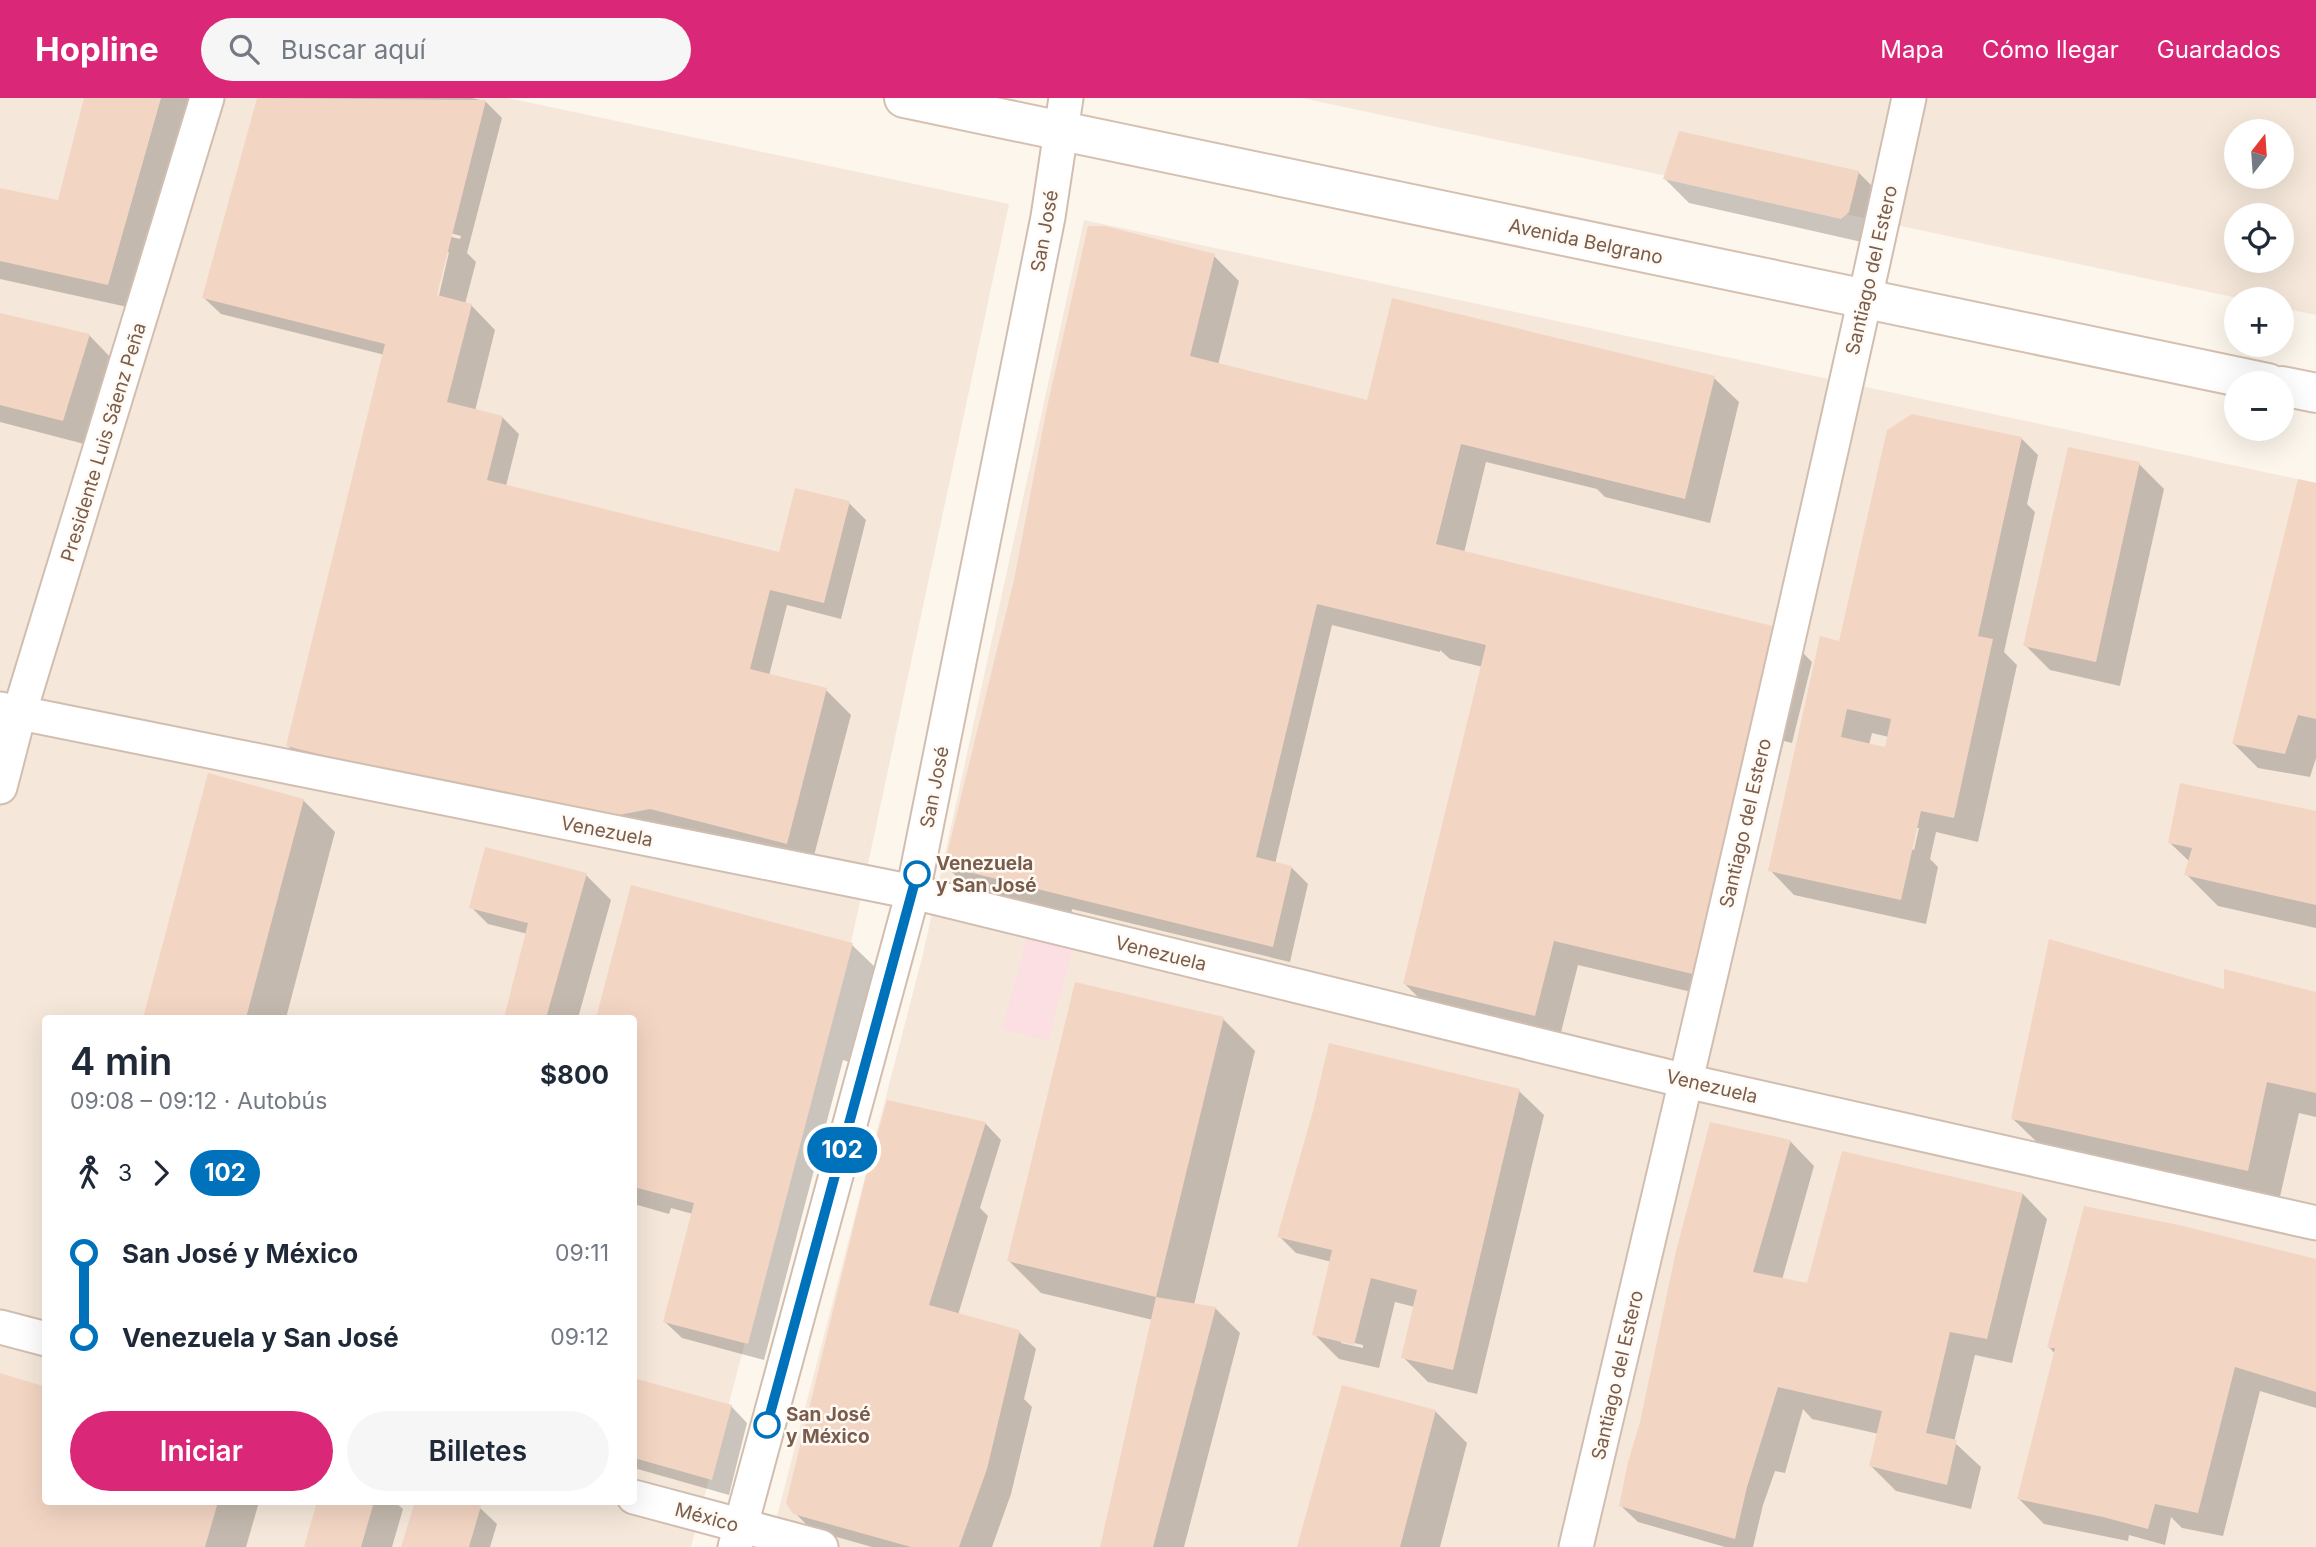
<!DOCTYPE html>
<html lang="es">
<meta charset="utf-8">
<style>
:root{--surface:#fff;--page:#f6f6f7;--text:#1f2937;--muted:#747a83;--accent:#db2777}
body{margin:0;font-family:Inter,sans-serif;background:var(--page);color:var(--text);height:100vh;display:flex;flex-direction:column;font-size:26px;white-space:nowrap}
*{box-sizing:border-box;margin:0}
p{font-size:23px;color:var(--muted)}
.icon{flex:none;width:38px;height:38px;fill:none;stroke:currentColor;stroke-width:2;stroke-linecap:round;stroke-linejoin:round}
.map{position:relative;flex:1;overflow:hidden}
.side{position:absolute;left:42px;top:917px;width:595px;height:490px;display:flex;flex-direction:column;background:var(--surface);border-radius:7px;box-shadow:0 7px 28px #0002}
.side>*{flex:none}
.badge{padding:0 14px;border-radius:23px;font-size:24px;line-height:46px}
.needle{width:46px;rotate:17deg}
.controls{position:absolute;left:2224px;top:21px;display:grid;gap:14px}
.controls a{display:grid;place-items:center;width:70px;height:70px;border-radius:50%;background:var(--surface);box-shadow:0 7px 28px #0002;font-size:35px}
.map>.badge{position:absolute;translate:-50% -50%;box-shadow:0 0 0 4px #fff}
.legs{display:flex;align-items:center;gap:10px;height:77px;padding:0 28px;font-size:23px}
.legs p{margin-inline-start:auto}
.summary{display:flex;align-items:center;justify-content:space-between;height:119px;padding:0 28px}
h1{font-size:38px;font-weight:600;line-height:52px}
.cta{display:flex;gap:14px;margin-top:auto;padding:14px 28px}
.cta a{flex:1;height:80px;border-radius:42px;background:var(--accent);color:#fff;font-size:28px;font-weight:600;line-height:80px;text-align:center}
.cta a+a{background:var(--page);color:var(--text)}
ul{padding:0 28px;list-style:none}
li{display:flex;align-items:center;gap:24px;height:84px;font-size:26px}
li i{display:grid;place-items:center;width:10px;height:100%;margin:0 9px;background:currentColor}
li i::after{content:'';width:18px;height:18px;margin:-9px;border:5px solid;border-radius:50%;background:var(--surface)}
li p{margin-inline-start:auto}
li:first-child i{background:linear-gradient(#0000 50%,currentColor 0)}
li:last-child i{background:linear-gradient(currentColor 50%,#0000 0)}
header{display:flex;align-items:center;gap:42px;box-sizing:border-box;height:98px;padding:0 35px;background:var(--accent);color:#fff}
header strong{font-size:33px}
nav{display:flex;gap:38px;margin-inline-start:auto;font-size:24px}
.search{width:490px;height:63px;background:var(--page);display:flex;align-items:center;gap:18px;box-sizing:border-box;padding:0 24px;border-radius:38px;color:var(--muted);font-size:26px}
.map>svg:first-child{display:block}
</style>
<header>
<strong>Hopline</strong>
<div class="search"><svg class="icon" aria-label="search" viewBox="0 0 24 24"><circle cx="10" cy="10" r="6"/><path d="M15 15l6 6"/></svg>Buscar aquí</div>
<nav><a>Mapa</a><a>Cómo llegar</a><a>Guardados</a></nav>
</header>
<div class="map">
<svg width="2316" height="1449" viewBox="0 0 2316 1449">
<rect width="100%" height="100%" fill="#fdf6ec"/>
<!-- residential -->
<g fill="#f5e8da" fill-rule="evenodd">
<path d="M0,0H508L1009,106L853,836L691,1449H0ZM46,920H634V1404H46Z"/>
<path d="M1302,0H2316V217L2282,210V201H2242ZM2236,33H2282V79H2236ZM2236,117H2282V163H2236Z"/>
<polygon points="1084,122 2316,385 2316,1449 769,1449 923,856"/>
</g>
<!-- medical -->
<polygon fill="#fbdfe3" points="1027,839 1073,851 1048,943 1002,931"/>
<!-- shadow -->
<g fill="#0003" fill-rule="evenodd">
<polygon points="85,0 193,0 132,210 0,181 0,92 60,104"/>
<path d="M261,0H472L485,3L502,20L467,155L476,164L465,206L471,207L495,232L475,313L502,319L519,336L506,388L780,457L849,405L866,422L841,521L787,507L769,578L826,592L851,617L811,769L728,743L668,727L605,739L312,673L288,648L385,257L221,216L204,200ZM443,133L461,138L460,141L443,137ZM446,154H449L437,206L433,205Z"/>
<polygon points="1858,74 1883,99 1866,145 1689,105 1665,81"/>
<polygon points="1214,158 1239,183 1218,267 1369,304 1714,280 1739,304 1710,425 1605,399 1597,391 1486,364 1464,455 1780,532 1812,564 1792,645 1784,643 1721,901 1578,867 1559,942 1430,911 1405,886 1483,569 1450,561 1440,552 1440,554 1332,527 1275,766 1292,770 1308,786 1290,864 1072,811 1071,817 971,793 946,768"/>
<polygon points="0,217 89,237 113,262 88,347 0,324"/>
<path d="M2021,340L2038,357L2027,406L2035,414L2004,554L2017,567L1978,744L1936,734L1930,761L1938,769L1926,826L1794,797L1770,772L1841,545ZM1872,635L1889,639L1886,651L1869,647ZM1915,730H1919L1914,752L1911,751Z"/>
<polygon points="2139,366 2164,391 2120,588 2050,572 2025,547"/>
<polygon points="2316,386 2316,660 2310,679 2258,670 2233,645"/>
<polygon points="209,678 303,702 335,734 286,920 145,920"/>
<polygon points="2316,715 2316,830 2218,808 2186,776 2190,764 2170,745"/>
<polygon points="586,777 611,802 578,920 506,920 528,836 488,826 471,809"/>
<polygon points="632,789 852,847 877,871 852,965 843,962 764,1262 682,1240 665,1224 693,1116 671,1110 669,1116 634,1106 634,920 597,920"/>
<polygon points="2226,893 2316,895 2316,1019 2299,1015 2279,1103 2137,1072 2130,1065 2038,1045 2013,1021"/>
<polygon points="1223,921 1255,953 1194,1207 1215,1210 1240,1235 1184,1449 1101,1449 1153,1222 1041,1195 1009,1163"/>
<path d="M1519,993L1544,1017L1477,1296L1428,1284L1403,1259L1415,1209L1395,1204L1379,1270L1339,1261L1314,1236L1332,1164L1296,1155L1279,1138ZM1341,1242L1363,1247V1250L1341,1245Z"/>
<polygon points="985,1025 1001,1042 980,1110 988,1118 958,1217 1019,1234 1036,1251 1024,1301 1032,1309 1011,1396 992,1449 872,1449 812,1432 795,1415"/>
<polygon points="1790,1043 1814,1068 1782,1182 1808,1187 1844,1055 2023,1096 2047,1121 2012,1265 1975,1257 1954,1344 1981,1369 1971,1411 1896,1393 1871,1368 1879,1336 1812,1321 1803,1311 1785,1375 1775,1373 1763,1407 1753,1449 1725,1449 1638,1424 1621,1408"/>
<polygon points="2316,1163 2316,1310 2260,1293 2223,1438 2182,1430 2171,1419 2165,1447 2129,1437 2128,1443 2044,1426 2019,1401 2055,1256 2049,1249"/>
<polygon points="0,1277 46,1404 259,1404 246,1449 0,1449"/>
<polygon points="638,1284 731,1308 747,1325 729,1397 634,1370 634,1300"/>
<polygon points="1435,1313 1467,1345 1440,1449 1299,1449"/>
<polygon points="319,1404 395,1404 403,1411 392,1449 306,1449"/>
<polygon points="417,1404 458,1404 480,1410 497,1426 490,1449 403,1449"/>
</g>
<!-- building -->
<g fill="#f3d5c3" fill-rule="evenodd">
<polygon points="84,0 161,0 108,187 0,163 0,90 58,102"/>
<polygon points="257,0 486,2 437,197 472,206 447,304 503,318 487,382 779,454 795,390 850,403 824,505 770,492 750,571 827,590 787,746 650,711 588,723 286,648 385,246 202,200"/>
<polygon points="1679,33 1859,73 1849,114 1841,121 1663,81"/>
<polygon points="1088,128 1105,128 1215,156 1190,258 1367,302 1392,200 1715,278 1685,401 1461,346 1436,446 1781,530 1697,877 1554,843 1535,918 1403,886 1486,547 1317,506 1256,759 1292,768 1273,849 944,768 1014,482 1046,314"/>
<polygon points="0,215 90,236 63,323 0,307"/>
<path d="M1912,316L2022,339L1978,538L1993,541L1954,720L1921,713L1901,802L1768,773L1820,538L1839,543L1887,332ZM1847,611L1891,621L1885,649L1841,639Z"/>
<polygon points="2068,349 2140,364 2096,564 2023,548"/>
<polygon points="2298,381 2316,385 2316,621 2298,617 2285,656 2232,646"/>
<polygon points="208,675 304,701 246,920 143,920"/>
<polygon points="2180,685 2316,713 2316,807 2184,777 2192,750 2168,745"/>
<polygon points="485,749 587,775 546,920 504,920 528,825 469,810"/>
<polygon points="631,787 853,845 748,1246 663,1224 694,1105 634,1089 634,920 596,920"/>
<polygon points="2049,841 2224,891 2224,871 2316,894 2316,995 2267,984 2248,1073 2011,1021"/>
<polygon points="1075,884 1224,919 1156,1199 1216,1209 1153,1449 1100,1449 1156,1199 1007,1163"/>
<polygon points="1329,945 1520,991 1453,1272 1401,1260 1417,1192 1371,1180 1354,1247 1312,1237 1332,1152 1277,1139 1313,1013"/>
<polygon points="887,1002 986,1024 929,1207 1020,1232 987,1371 959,1449 911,1449 793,1416 786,1405 868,1069"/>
<polygon points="1710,1024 1791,1042 1753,1174 1807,1185 1842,1053 2023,1095 1987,1241 1950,1234 1926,1335 1957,1342 1947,1387 1869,1368 1882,1313 1778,1289 1747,1389 1735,1441 1619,1408 1628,1364 1640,1324 1676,1153"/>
<polygon points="2084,1108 2179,1127 2316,1161 2316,1294 2235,1269 2198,1415 2155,1406 2148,1431 2103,1419 2017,1401 2055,1250 2047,1250"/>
<polygon points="0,1275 46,1289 46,1404 218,1404 205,1449 0,1449"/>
<polygon points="637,1281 732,1307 712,1382 634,1360 634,1294"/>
<polygon points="1342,1287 1436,1312 1400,1449 1297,1449"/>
<polygon points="317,1404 374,1404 361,1449 304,1449"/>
<polygon points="415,1404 465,1404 481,1408 469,1449 401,1449"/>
</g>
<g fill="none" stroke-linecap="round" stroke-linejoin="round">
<!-- minor casing -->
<g stroke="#d1beb0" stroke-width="37">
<g id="minor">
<polyline points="0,611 913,794 1686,983 2316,1125"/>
<polyline points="0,689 19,616 207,0"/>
<polyline points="0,1229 46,1241"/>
<polyline points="634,1399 821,1449"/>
<polyline points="735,1449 913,794 1048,119 1066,0"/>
<path d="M1576,1449C1690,967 1804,484 1909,0"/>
</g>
</g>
<!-- secondary casing -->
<g stroke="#d6c0b0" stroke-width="42">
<g id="secondary">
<polyline points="904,0 2268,285"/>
<polyline points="2282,288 2316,295"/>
</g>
</g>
<!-- minor -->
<use href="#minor" stroke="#fff" stroke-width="33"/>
<!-- secondary -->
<use href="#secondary" stroke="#fff" stroke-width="38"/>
</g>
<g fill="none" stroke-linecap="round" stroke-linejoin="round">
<!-- line-1 casing -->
<g stroke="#fff" stroke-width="16">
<polyline id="line-1" points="767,1327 917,776"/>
</g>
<!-- line-1 -->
<use href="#line-1" stroke="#0072bc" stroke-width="10"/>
</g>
<!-- markers -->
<g fill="#fff" stroke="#0072bc" stroke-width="3.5">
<circle cx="917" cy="776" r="12"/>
<circle cx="767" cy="1327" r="12"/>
</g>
<g text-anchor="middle" stroke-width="5" stroke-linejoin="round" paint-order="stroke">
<!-- street labels -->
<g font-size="19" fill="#7a5c4d" stroke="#fffaf3">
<text transform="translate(1044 133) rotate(-80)" y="7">San José</text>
<text transform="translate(1586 143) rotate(12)" y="7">Avenida Belgrano</text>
<text transform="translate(1871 172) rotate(-77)" y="7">Santiago del Estero</text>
<text transform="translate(103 344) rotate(-73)" y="7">Presidente Luis Sáenz Peña</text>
<text transform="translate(934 689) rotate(-79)" y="7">San José</text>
<text transform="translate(1745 725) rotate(-77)" y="7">Santiago del Estero</text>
<text transform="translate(607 733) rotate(11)" y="7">Venezuela</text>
<text transform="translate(1161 855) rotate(14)" y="7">Venezuela</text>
<text transform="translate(1712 988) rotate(13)" y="7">Venezuela</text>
<text transform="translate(1617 1277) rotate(-77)" y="7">Santiago del Estero</text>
<text transform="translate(707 1419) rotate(15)" y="7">México</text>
</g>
<!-- stop labels -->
<g font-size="19" font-weight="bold" fill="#7a5c4d" stroke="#fffaf3" text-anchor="start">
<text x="936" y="772">Venezuela<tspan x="936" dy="22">y San José</tspan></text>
<text x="786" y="1323">San José<tspan x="786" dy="22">y México</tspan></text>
</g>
</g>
</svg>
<div class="controls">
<a><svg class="needle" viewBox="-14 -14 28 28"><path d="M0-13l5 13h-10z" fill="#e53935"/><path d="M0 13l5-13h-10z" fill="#747a83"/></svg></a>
<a><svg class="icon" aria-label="locate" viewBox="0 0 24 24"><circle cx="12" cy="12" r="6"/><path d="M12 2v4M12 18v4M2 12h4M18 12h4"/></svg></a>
<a>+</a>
<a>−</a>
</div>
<b class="badge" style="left:842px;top:1052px;background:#0072bc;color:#fff">102</b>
<section class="side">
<div class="summary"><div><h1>4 min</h1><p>09:08 – 09:12 · Autobús</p></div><b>$800</b></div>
<div class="legs"><svg class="icon" aria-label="walk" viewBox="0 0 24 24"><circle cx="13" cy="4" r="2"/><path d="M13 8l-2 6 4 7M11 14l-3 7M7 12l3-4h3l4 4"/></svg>3<svg class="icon" aria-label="forward" viewBox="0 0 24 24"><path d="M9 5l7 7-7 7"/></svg><b class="badge" style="background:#0072bc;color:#fff">102</b></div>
<ul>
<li><i style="color:#0072bc"></i><b>San José y México</b><p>09:11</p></li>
<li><i style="color:#0072bc"></i><b>Venezuela y San José</b><p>09:12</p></li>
</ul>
<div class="cta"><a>Iniciar</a><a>Billetes</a></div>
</section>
</div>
